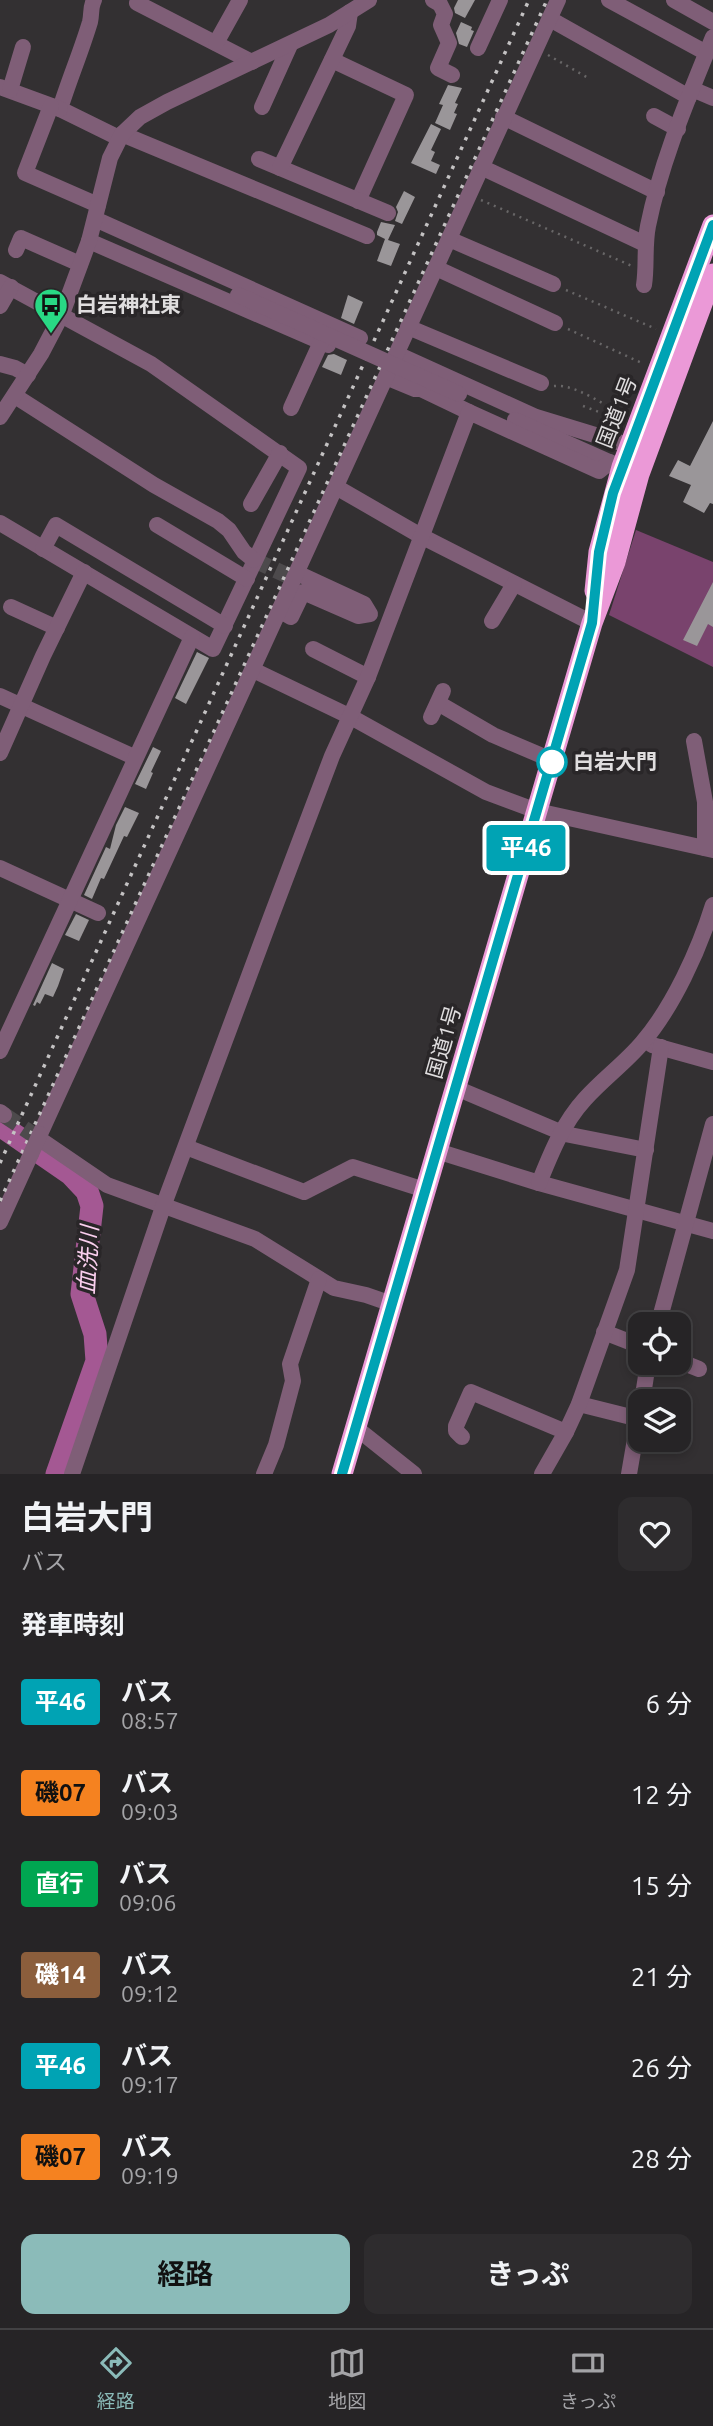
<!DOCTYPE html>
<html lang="ja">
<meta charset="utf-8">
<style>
:root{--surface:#262426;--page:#2e2c2e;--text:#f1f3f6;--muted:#a4a4a7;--line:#424143;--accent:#8bbbb9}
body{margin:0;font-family:Ubuntu,"Noto Sans JP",sans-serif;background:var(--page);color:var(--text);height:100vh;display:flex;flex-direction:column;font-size:26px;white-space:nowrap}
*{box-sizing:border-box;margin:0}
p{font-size:23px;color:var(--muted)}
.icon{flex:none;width:38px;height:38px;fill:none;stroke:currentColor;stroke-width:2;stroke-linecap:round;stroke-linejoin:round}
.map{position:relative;height:1474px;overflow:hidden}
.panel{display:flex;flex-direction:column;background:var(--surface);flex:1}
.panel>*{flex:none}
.badge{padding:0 14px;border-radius:5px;font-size:24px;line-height:46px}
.tools{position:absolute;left:628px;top:1312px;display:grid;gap:14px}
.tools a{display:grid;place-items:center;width:63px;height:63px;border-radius:14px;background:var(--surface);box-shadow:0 4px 10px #0003,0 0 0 2px var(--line);font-size:35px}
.map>.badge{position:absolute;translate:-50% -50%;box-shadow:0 0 0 4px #fff}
h2{padding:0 21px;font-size:26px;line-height:63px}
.round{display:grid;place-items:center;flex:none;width:74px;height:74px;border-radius:14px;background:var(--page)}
.headline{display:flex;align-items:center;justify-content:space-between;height:119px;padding:0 21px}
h1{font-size:33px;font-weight:700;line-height:52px}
.button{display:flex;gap:14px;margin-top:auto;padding:14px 21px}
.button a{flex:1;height:80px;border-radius:14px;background:var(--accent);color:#111;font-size:28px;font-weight:700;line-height:80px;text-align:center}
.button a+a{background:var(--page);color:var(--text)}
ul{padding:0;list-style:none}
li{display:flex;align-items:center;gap:21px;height:91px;padding:0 21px}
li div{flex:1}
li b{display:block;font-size:26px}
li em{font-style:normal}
li .badge{min-width:77px;font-weight:700;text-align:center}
.tabs{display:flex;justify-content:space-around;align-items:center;height:98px;border-top:2px solid var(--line);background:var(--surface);font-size:19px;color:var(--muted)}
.tabs a{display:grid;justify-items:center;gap:4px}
.tabs .active{color:var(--accent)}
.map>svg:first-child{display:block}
</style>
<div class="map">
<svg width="713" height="1474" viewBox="0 0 713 1474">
<rect width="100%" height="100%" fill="#333032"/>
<!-- green -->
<polygon fill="#79436d" points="636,530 713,562 713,667 609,615"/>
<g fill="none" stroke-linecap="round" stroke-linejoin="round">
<!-- river -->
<polyline stroke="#a45893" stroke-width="23" points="0,1125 71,1174 87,1191 92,1206 82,1294 95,1334 97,1361 57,1474"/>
</g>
<!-- building -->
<g fill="#9a9699">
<polygon points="458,0 475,0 465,18 455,13 454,8"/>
<polygon points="461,22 472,27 471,30 474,31 467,47 459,44 456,33"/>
<polygon points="448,85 462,88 455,103 458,104 454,113 457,114 450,130 435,123 443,105 439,104"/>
<polygon points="431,124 441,129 431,150 435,152 431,161 440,165 436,174 411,163"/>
<polygon points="404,191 415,197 402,224 395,221 398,212 396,207"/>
<polygon points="381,222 395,225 388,240 400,244 391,266 377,261 385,239 377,235 377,232"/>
<polygon points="348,295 363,302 354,324 341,318"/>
<polygon points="334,354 347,360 341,375 322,367 328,355"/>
<polygon points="713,421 713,504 710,503 704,513 683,502 691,485 669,476 678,460 690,466"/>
<polygon points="713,582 713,627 708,624 697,646 683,640"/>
<polygon points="197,652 209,658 186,704 175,698"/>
<polygon points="153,747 161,751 151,772 153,773 146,789 135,784"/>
<polygon points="125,807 139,813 127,837 124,836 104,879 101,878 92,899 84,895 106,847 110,849 116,825"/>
<polygon points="76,914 89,920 79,941 65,935"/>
<polygon points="52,963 64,969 58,986 53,997 45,994 40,1004 37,1002 35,1006 33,1005"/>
</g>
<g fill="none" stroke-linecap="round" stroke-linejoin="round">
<!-- minor-tunnel -->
<g stroke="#4d4a4c" stroke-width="16" stroke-dasharray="16 8" stroke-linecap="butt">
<polyline points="254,560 297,580"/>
<polyline points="4,1115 41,1140"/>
</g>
<!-- path -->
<g stroke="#686667" stroke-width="2.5" stroke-dasharray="2 5" stroke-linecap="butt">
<polyline points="548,55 590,79"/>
<polyline points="481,200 632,266"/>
<polyline points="566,290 656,329"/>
<polyline points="568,329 644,364"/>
<path d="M554,386C577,384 603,406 625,414"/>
<polyline points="583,406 623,421"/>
</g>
<!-- minor -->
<g stroke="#7f5e77" stroke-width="16">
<path d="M94,0C90,8 92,14 90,22C81,52 69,80 60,109L119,138"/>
<polyline points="433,0 440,4 445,14 441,25 449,43 438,68 452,75"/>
<polyline points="609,0 701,50"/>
<polyline points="674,0 713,22"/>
<polyline points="137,3 252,62"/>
<polyline points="550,19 689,97"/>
<polyline points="216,43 240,0"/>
<polyline points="478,48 500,0"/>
<polyline points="332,60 406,95 358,201"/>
<polyline points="0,87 60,109"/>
<polyline points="692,89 713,98"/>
<polyline points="10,90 23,47"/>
<polyline points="51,106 25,173 98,205"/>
<polyline points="262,107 290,45"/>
<polyline points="654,116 678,129"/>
<polyline points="503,117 657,192"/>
<polyline points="122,134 367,236"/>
<polyline points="259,159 388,213"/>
<polyline points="481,167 645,244"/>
<polyline points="280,168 348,26 350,12"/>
<polyline points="95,219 360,338"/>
<polyline points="449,239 553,284"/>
<polyline points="89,241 328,345"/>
<polyline points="16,250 21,238 80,264"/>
<polyline points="436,268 555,323"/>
<polyline points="0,282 151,364 299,468 213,649 0,523"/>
<path d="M644,285C647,266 644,246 648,226C661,161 688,99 713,37"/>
<polyline points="0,306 11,287"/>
<polyline points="408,327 541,383"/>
<polyline points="397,354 536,417 631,446"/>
<polyline points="0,364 15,368 28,375"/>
<polyline points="386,377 415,389 421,389 469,412"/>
<polyline points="15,396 154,485 218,521 229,530 244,552 254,560"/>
<polyline points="291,408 321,342"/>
<polyline points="0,417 41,354 62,314 89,241 110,158 122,134 140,117 167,102 329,25 369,0"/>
<polyline points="515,420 616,465"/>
<polyline points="336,487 421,536 592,623"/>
<polyline points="251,504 280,453"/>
<polyline points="157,525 247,579"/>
<polyline points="43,549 56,525 225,626"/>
<polyline points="11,607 57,628"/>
<polyline points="279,610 291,617 303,592 358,616 370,614 364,604 297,573"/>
<polyline points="492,621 514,584"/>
<polyline points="313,649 368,677"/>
<polyline points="253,670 351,717 486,792 537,811 713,850"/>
<polyline points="0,696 134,757"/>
<polyline points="438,703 493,735 552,760"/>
<polyline points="431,717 443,691"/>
<polyline points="694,741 705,802 705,848"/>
<polyline points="0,753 43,656 84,572"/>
<polyline points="0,868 98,913"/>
<polyline points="652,1045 713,1062"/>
<polyline points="0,1051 192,637"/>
<polyline points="456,1088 565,1134 646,1150"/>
<polyline points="0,1112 4,1115"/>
<polyline points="40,1134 558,0"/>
<polyline points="41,1140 107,1185 255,1239 334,1288 366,1295 392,1304"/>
<polyline points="186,1147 304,1192 353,1167 425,1190"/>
<polyline points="437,1151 539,1183 713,1231"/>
<path d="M539,1183C551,1153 563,1123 585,1099C603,1079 625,1063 642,1043C673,1007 699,950 713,905"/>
<polyline points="0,1222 31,1154"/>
<polyline points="658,1325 713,1124"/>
<polyline points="604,1332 640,1346"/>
<polyline points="679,1361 699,1369"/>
<polyline points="642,1402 648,1363"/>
<polyline points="579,1404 639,1419"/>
<polyline points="355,1427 414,1474"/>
<polyline points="566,1432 579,1404 627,1270 661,1047"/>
<polyline points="462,1437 456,1431 456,1426 471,1392 566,1432 542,1474"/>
<polyline points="72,1474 164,1204 271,917 332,756 368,677 469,412 599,471 610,462"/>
<polyline points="264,1474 276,1445 293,1381 290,1364 319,1279"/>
<polyline points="629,1474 640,1410"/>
</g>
<!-- highway -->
<g stroke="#eb99d7" stroke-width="21">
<polyline points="595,591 599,552 622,467 713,225"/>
<polyline points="342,1474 592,623 615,562 639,474 713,274"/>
</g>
<!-- rail -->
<g stroke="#c4c2c3" stroke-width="3.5" stroke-dasharray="3.5 7" stroke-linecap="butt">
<polyline points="0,1163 529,0"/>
<polyline points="0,1201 547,0"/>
</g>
<!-- minor-bridge -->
<g stroke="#7f5e77" stroke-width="16">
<polyline points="238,295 459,394"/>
<polyline points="31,1154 40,1134"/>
</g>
</g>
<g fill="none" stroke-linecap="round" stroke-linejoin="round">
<!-- line casing -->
<g stroke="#fff" stroke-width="16">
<polyline id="line" points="342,1474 592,623 599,552 613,493 713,225"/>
</g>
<!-- line -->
<use href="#line" stroke="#00a3b4" stroke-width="10"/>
</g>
<!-- icons -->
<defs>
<g id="bus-pin" transform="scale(1.75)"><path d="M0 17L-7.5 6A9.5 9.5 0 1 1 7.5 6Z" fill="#29d885" stroke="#292628"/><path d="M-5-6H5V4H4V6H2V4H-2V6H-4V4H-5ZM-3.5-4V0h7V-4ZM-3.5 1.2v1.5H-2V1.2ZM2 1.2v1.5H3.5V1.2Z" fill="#111"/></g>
</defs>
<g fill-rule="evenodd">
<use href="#bus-pin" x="51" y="305"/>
</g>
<!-- markers -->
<circle fill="#fff" stroke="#00a3b4" stroke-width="3.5" cx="552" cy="762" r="14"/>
<g text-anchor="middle" stroke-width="7" stroke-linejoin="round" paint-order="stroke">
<!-- poi labels -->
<g font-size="21" font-weight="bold" fill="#e0dedf" stroke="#292628" text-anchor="start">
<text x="76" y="312">白岩神社東</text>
</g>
<!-- street labels -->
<g font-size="21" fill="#e0dedf" stroke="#292628">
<text transform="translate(617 412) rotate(-69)" y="7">国道1号</text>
<text transform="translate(444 1042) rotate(-74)" y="7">国道1号</text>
</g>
<!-- stop labels -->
<g font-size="21" font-weight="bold" fill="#e0dedf" stroke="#292628" text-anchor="start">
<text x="573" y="769">白岩大門</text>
</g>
<!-- water labels -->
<g font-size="23" font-style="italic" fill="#facfee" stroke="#292628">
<text transform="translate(88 1260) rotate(-87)" y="8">血洗川</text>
</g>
</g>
</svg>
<div class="tools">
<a><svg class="icon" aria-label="locate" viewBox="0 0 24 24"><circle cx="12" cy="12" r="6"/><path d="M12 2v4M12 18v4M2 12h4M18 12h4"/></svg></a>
<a><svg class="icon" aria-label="layers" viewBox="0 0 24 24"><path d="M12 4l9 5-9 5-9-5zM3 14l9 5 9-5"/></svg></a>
</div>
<b class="badge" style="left:526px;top:848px;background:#00a3b4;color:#fff">平46</b>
</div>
<section class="panel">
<div class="headline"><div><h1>白岩大門</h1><p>バス</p></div><a class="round"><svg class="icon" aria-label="heart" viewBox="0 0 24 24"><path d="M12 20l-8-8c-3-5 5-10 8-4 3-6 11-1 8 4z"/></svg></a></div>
<h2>発車時刻</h2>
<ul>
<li><span class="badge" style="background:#00a3b4;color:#fff">平46</span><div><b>バス</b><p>08:57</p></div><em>6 分</em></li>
<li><span class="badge" style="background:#f58220;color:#111">磯07</span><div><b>バス</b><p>09:03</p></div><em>12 分</em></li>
<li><span class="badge" style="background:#00a651;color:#fff">直行</span><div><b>バス</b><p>09:06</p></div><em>15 分</em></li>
<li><span class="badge" style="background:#8b5e3c;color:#fff">磯14</span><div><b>バス</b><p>09:12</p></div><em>21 分</em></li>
<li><span class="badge" style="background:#00a3b4;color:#fff">平46</span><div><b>バス</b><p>09:17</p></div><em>26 分</em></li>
<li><span class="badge" style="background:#f58220;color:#111">磯07</span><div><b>バス</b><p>09:19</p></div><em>28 分</em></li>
</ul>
<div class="button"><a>経路</a><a>きっぷ</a></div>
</section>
<nav class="tabs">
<a class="active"><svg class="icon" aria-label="directions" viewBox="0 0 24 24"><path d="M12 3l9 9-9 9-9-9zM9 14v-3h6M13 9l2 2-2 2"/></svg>経路</a>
<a><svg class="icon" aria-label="map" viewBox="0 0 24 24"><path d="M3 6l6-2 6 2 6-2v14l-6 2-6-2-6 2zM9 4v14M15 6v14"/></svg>地図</a>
<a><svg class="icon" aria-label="tickets" viewBox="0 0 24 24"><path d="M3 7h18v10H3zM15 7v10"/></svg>きっぷ</a>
</nav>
